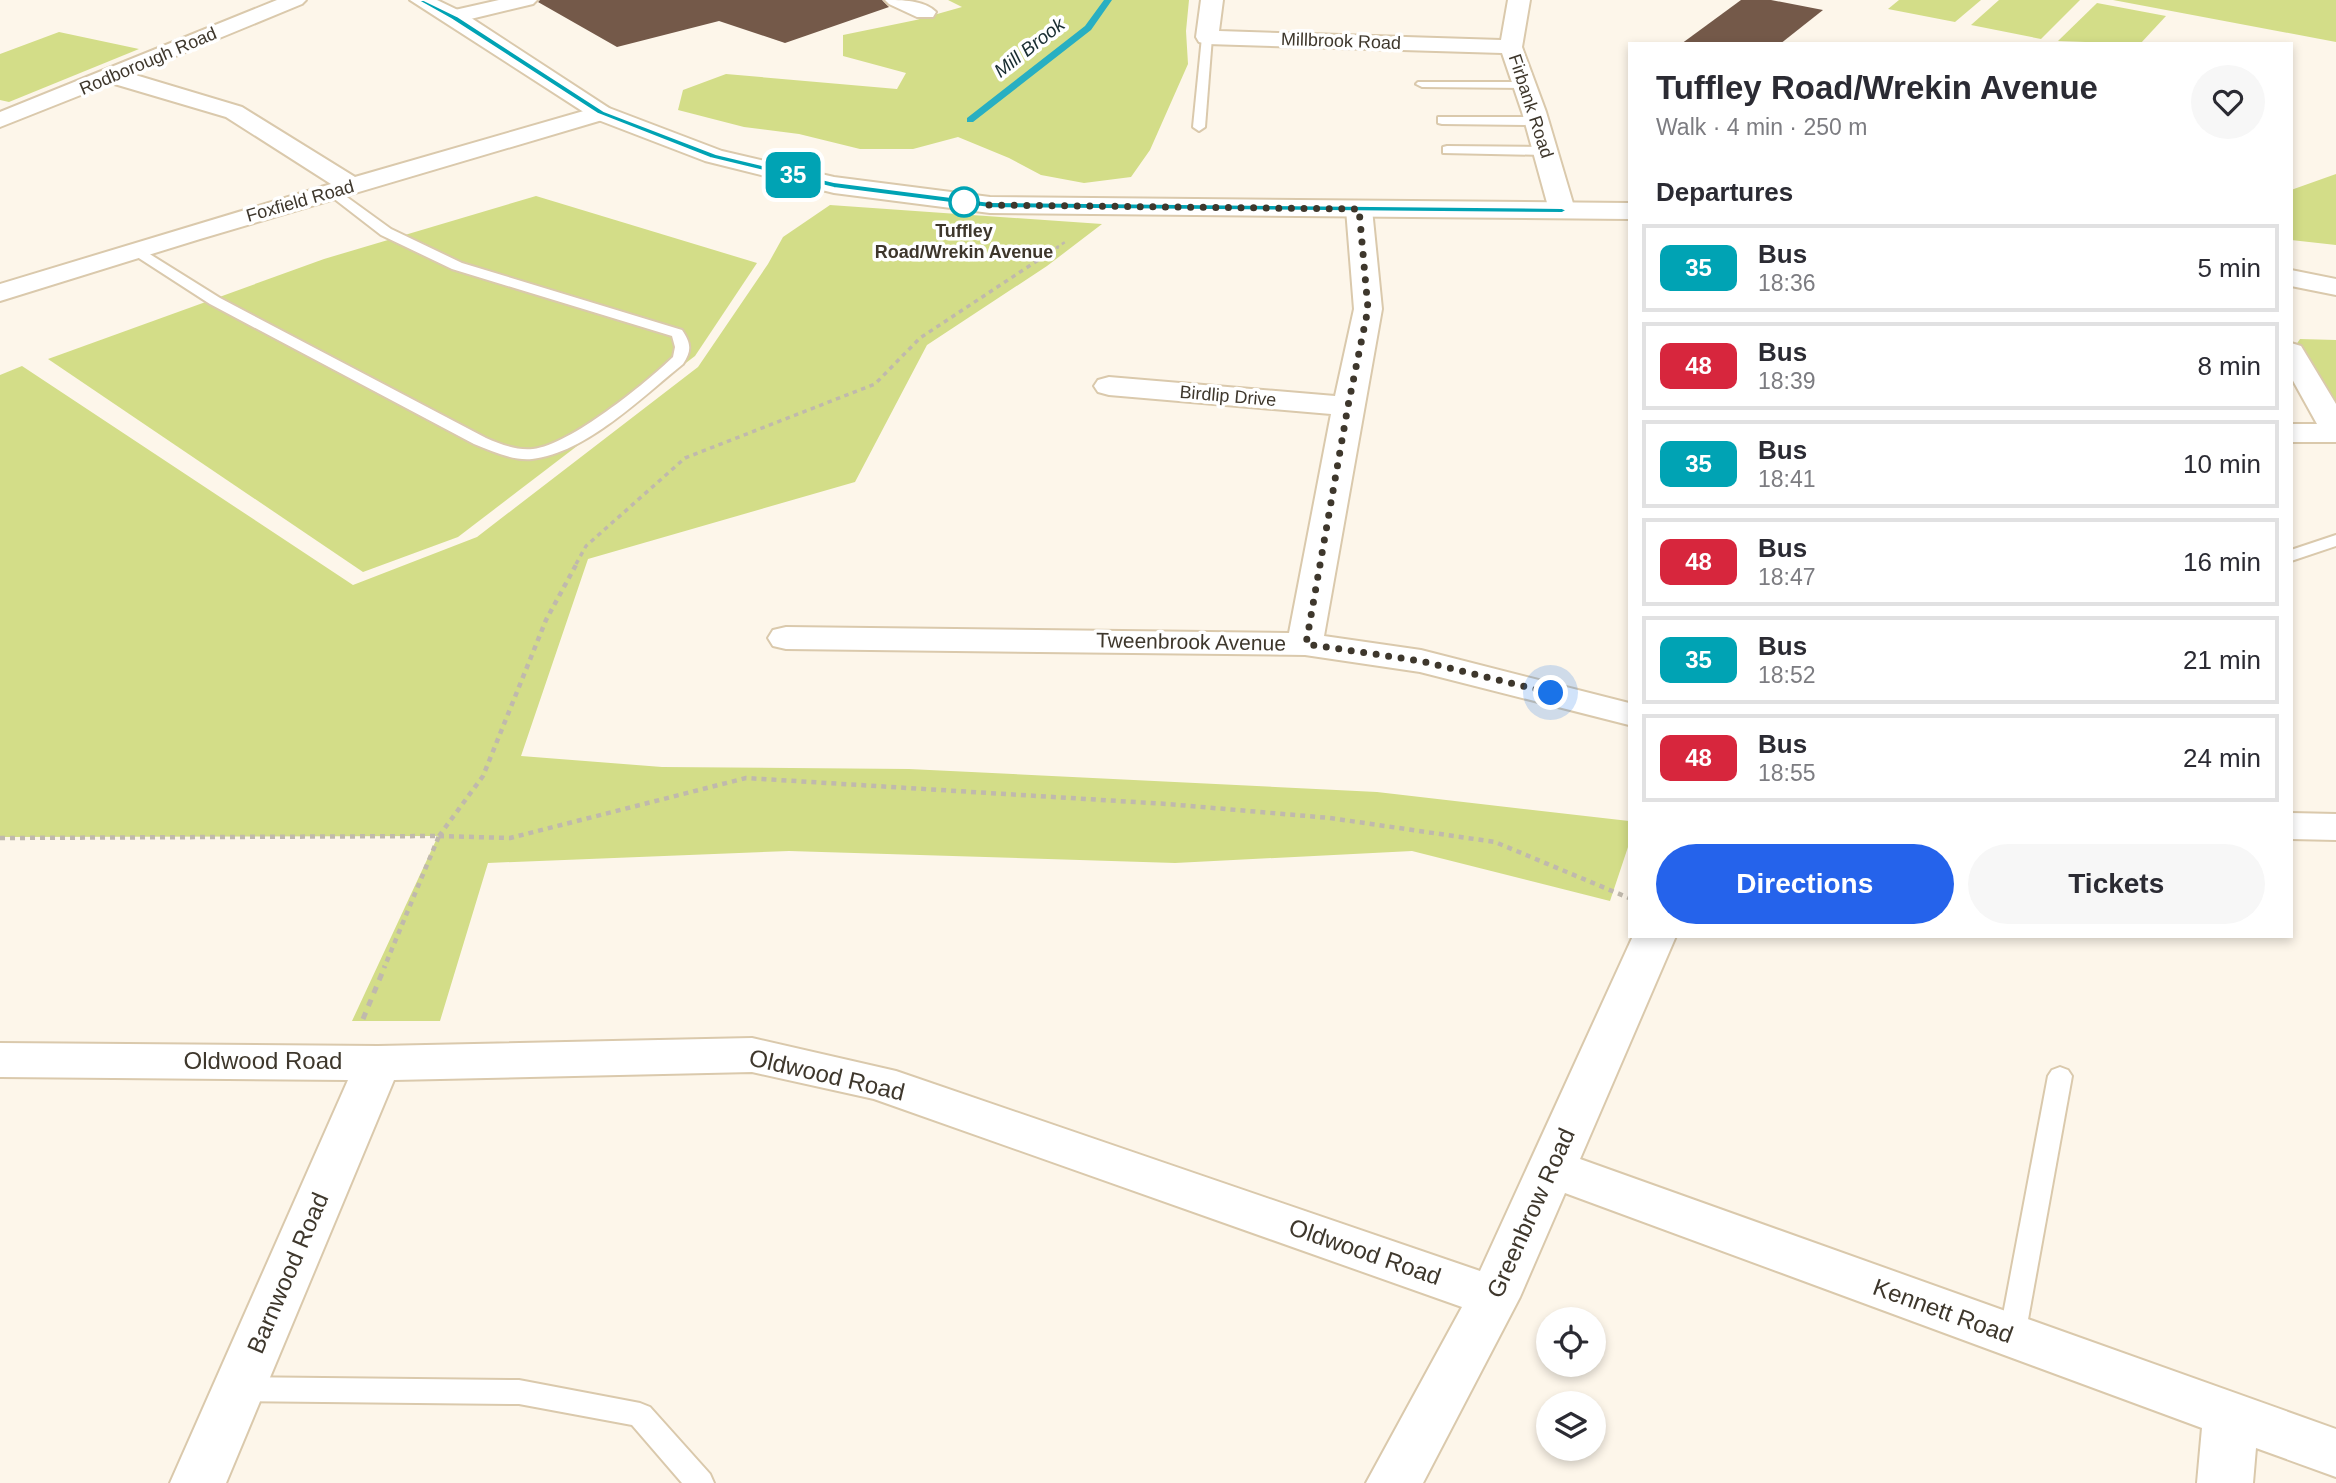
<!DOCTYPE html>
<meta charset="utf-8">
<style>
:root{--surface:#fff;--page:#f7f7f7;--text:#2b2b33;--muted:#7c7c81;--line:#e1e1e2;--accent:#2563eb}
body{margin:0;font-family:Helvetica,sans-serif;background:var(--page);color:var(--text);height:100vh;display:flex;flex-direction:column;font-size:26px;white-space:nowrap}
*{box-sizing:border-box;margin:0}
p{font-size:23px;color:var(--muted)}
.icon{flex:none;width:38px;height:38px;fill:none;stroke:currentColor;stroke-width:2;stroke-linecap:round;stroke-linejoin:round}
.map{position:relative;flex:1;overflow:hidden}
.panel{position:absolute;left:1628px;top:42px;width:665px;height:896px;display:flex;flex-direction:column;background:var(--surface);border-radius:0px;box-shadow:0 4px 10px #0003}
.panel>*{flex:none}
.badge{padding:0 14px;border-radius:10px;font-size:24px;line-height:46px}
.controls{position:absolute;left:1536px;top:1307px;display:grid;gap:14px}
.controls a{display:grid;place-items:center;width:70px;height:70px;border-radius:50%;background:var(--surface);box-shadow:0 4px 10px #0003;font-size:35px}
.you{position:absolute;width:35px;height:35px;margin:-18px;border:5px solid #fff;border-radius:50%;background:#1a73e8;box-shadow:0 0 0 10px #1a73e833}
.map>.badge{position:absolute;translate:-50% -50%;box-shadow:0 0 0 4px #fff}
h2{padding:0 28px;font-size:26px;line-height:63px}
.round{display:grid;place-items:center;flex:none;width:74px;height:74px;border-radius:37px;background:var(--page)}
.overview{display:flex;align-items:center;justify-content:space-between;height:119px;padding:0 28px}
h1{font-size:33px;font-weight:700;line-height:52px}
.action{display:flex;gap:14px;margin-top:auto;padding:14px 28px}
.action a{flex:1;height:80px;border-radius:42px;background:var(--accent);color:#fff;font-size:28px;font-weight:700;line-height:80px;text-align:center}
.action a+a{background:var(--page);color:var(--text)}
ul{padding:0;list-style:none}
li{display:flex;align-items:center;gap:21px;height:88px;margin:0 14px 10px;padding:0 14px;border:4px solid var(--line);border-radius:0px}
li div{flex:1}
li b{display:block;font-size:26px}
li em{font-style:normal}
li .badge{min-width:77px;font-weight:700;text-align:center}
.map>svg:first-child{display:block}
</style>
<div class="map">
<svg width="2336" height="1483" viewBox="0 0 2336 1483">
<rect width="100%" height="100%" fill="#fdf6ea"/>
<!-- green -->
<g fill="#d3dd88">
<polygon points="948,0 1189,0 1186,31 1188,64 1150,150 1131,177 1084,183 1041,175 1009,158 958,137 913,149 860,149 799,134 744,127 678,110 683,90 726,74 897,89 906,73 843,56 843,35 916,20 962,7"/>
<polygon points="1899,0 1981,0 1955,22 1888,9"/>
<polygon points="1999,0 2080,0 2041,39 1971,25"/>
<polygon points="2113,0 2336,0 2336,42"/>
<polygon points="2097,3 2166,16 2140,44 2058,41"/>
<polygon points="59,32 139,49 9,102 0,100 0,54"/>
<polygon points="2336,174 2336,245 2291,240 2291,190"/>
<polygon points="536,196 757,263 695,356 458,537 363,572 48,359 324,259"/>
<polygon points="830,205 1102,224 1047,266 927,345 855,482 588,559 521,756 662,767 909,769 1377,792 1629,821 1629,844 1610,901 1412,851 1175,863 789,851 488,863 440,1021 352,1021 438,836 0,837 0,375 22,366 353,585 477,537 698,367 768,264 783,237"/>
<polygon points="2300,339 2336,340 2336,430 2291,352"/>
</g>
<g fill="none" stroke-linecap="round" stroke-linejoin="round">
<!-- stream -->
<polygon fill="#28afc2" fill-rule="evenodd" points="1104,0 1112,0 1091,30 973,122 967,122 967,118 1085,26"/>
</g>
<!-- building -->
<g fill="#745949">
<polygon points="540,0 882,0 889,7 785,43 719,21 617,47 538,2"/>
<polygon points="1741,0 1771,0 1823,10 1780,44 1681,44"/>
</g>
<g fill="none" stroke-linecap="round" stroke-linejoin="round">
<!-- service casing -->
<g stroke="#dac9ac" stroke-width="4">
<g id="service">
<polygon points="1207,34 1212,37 1205,127 1199,131 1193,127 1202,37"/>
<polygon points="1418,82 1525,82 1531,85 1525,88 1422,87 1416,84"/>
<polygon points="1438,117 1537,117 1543,121 1537,125 1442,124 1438,123"/>
<polygon points="1447,146 1545,147 1551,151 1545,155 1443,153 1443,147"/>
<path d="M333,187L391,229L462,263L682,330C691,343 692,351 683,364C642,397 586,453 532,459C513,461 492,451 474,444L210,304L128,251L135,247L140,248L220,298L486,438C500,444 517,451 533,449C570,445 646,383 673,357L675,347L672,336L452,269L381,235L328,194V188Z"/>
<polygon points="2336,535 2336,546 2291,561 2291,550"/>
<polygon points="2060,1067 2068,1070 2072,1076 2025,1336 2021,1344 2012,1347 2003,1344 1999,1336 2048,1076 2052,1070"/>
<polygon points="239,1377 519,1380 640,1403 650,1407 710,1474 714,1483 682,1483 632,1425 519,1404 239,1401 229,1397 226,1389 229,1381"/>
</g>
</g>
<!-- minor casing -->
<g stroke="#dac9ac" stroke-width="4">
<g id="minor">
<polygon points="277,0 306,0 302,4 132,74 242,107 355,177 601,106 609,108 613,113 609,118 200,239 0,301 0,284 331,184 226,117 111,83 0,127 0,112"/>
<polygon points="499,0 537,0 533,4 454,23 446,22 443,17 446,12"/>
<path d="M885,0C902,0 924,0 936,12L933,17H917L889,4Z"/>
<polygon points="1201,0 1223,0 1219,31 1501,40 1508,0 1530,0 1522,47 1546,112 1575,210 1571,216 1562,218 1553,216 1549,210 1522,112 1502,53 1207,44 1199,42 1196,37"/>
<polygon points="1359,201 1368,203 1372,209 1382,309 1324,636 1421,650 1629,703 1629,725 1420,672 1305,655 786,649 773,646 768,638 773,630 786,627 1289,633 1331,414 1109,395 1098,392 1094,386 1098,380 1109,377 1335,396 1354,309 1346,209 1350,203"/>
<polygon points="2291,343 2301,346 2336,404 2336,442 2291,442 2291,424 2317,424 2291,377"/>
<polygon points="2291,813 2336,814 2336,840 2291,839"/>
<polygon points="1633,936 1676,936 1580,1159 2336,1429 2336,1477 2256,1448 2253,1483 2197,1483 2202,1428 1565,1193 1520,1297 1423,1483 1366,1483 1462,1307 874,1099 752,1072 394,1080 226,1483 170,1483 348,1080 0,1077 0,1043 378,1046 752,1038 896,1071 1480,1271"/>
</g>
</g>
<!-- tertiary casing -->
<g stroke="#dac9ac" stroke-width="4">
<g id="tertiary">
<polygon points="410,0 437,0 462,12 609,108 722,151 834,177 990,197 1629,203 1629,219 990,213 834,193 705,161 593,118"/>
<polygon points="2291,270 2336,279 2336,295 2291,286"/>
</g>
</g>
<!-- path-far3 -->
<polyline stroke="#c0b9ad" stroke-width="2.5" stroke-dasharray="3.5 3.5" stroke-linecap="butt" points="1056,248 1065,242"/>
<!-- path-far2 -->
<polyline stroke="#c0b9ad" stroke-width="3.5" stroke-dasharray="4.5 4.5" stroke-linecap="butt" points="576,564 586,546 685,458 875,384 920,338 1058,247"/>
<!-- path-far1 -->
<g stroke="#c0b9ad" stroke-width="4.5" stroke-dasharray="5 5" stroke-linecap="butt">
<polyline points="439,836 510,838 746,778 1167,804 1330,818 1495,842 1629,898"/>
<polyline points="439,836 483,776 546,620 577,563"/>
<polyline points="0,838 439,836 384,968"/>
</g>
<!-- path -->
<polyline stroke="#c0b9ad" stroke-width="5" stroke-dasharray="7 7" stroke-linecap="butt" points="363,1019 385,966"/>
<!-- service -->
<use href="#service" fill="#fff" fill-rule="evenodd"/>
<!-- minor -->
<use href="#minor" fill="#fff" fill-rule="evenodd"/>
<!-- tertiary -->
<use href="#tertiary" fill="#fff" fill-rule="evenodd"/>
</g>
<!-- line -->
<polygon fill="#00a3b4" stroke="#fff" stroke-width="2" points="417,0 424,0 457,16 604,111 716,154 834,182 990,202 1562,208 1567,210 1562,213 990,208 834,188 710,158 598,114 451,19"/>
<g fill="none" stroke-linecap="round" stroke-linejoin="round">
<!-- walk -->
<polyline stroke="#3e372c" stroke-width="7" stroke-dasharray="0 12.6" points="964,202 990,205 1359,209 1368,309 1348,406 1306,644 1421,661 1551,693"/>
</g>
<!-- markers -->
<circle fill="#fff" stroke="#00a3b4" stroke-width="3.5" cx="964" cy="202" r="14"/>
<g text-anchor="middle" stroke-width="7" stroke-linejoin="round" paint-order="stroke">
<!-- far-street labels -->
<g font-size="18" fill="#3e372c" stroke="#fff">
<text transform="translate(1341 41) rotate(2)" y="6">Millbrook Road</text>
<text transform="translate(148 61) rotate(-23)" y="6">Rodborough Road</text>
<text transform="translate(1531 106) rotate(72)" y="6">Firbank Road</text>
<text transform="translate(300 201) rotate(-16)" y="6">Foxfield Road</text>
<text transform="translate(1228 396) rotate(5)" y="6">Birdlip Drive</text>
</g>
<!-- far-stop labels -->
<g font-size="18" font-weight="bold" fill="#3e372c" stroke="#fff">
<text x="964" y="237">Tuffley<tspan x="964" dy="21">Road/Wrekin Avenue</tspan></text>
</g>
<!-- far-water labels -->
<g font-size="19" font-style="italic" fill="#182d31" stroke="#fff">
<text transform="translate(1029 47) rotate(-38)" y="7">Mill Brook</text>
</g>
<!-- street labels -->
<g font-size="21" fill="#3e372c" stroke="#fff">
<text transform="translate(1191 642) rotate(1)" y="7">Tweenbrook Avenue</text>
</g>
<!-- near-street labels -->
<g font-size="24" fill="#3e372c" stroke="#fff">
<text x="263" y="1069">Oldwood Road</text>
<text transform="translate(827 1075) rotate(13)" y="8">Oldwood Road</text>
<text transform="translate(1531 1213) rotate(-66)" y="8">Greenbrow Road</text>
<text transform="translate(1365 1252) rotate(19)" y="8">Oldwood Road</text>
<text transform="translate(288 1273) rotate(-67)" y="8">Barnwood Road</text>
<text transform="translate(1943 1311) rotate(20)" y="8">Kennett Road</text>
</g>
</g>
</svg>
<div class="controls">
<a><svg class="icon" aria-label="locate" viewBox="0 0 24 24"><circle cx="12" cy="12" r="6"/><path d="M12 2v4M12 18v4M2 12h4M18 12h4"/></svg></a>
<a><svg class="icon" aria-label="layers" viewBox="0 0 24 24"><path d="M12 4l9 5-9 5-9-5zM3 14l9 5 9-5"/></svg></a>
</div>
<div class="you" style="left:1551px;top:693px"></div>
<b class="badge" style="left:793px;top:175px;background:#00a3b4;color:#fff">35</b>
<section class="panel">
<div class="overview"><div><h1>Tuffley Road/Wrekin Avenue</h1><p>Walk · 4 min · 250 m</p></div><a class="round"><svg class="icon" aria-label="heart" viewBox="0 0 24 24"><path d="M12 20l-8-8c-3-5 5-10 8-4 3-6 11-1 8 4z"/></svg></a></div>
<h2>Departures</h2>
<ul>
<li><span class="badge" style="background:#00a3b4;color:#fff">35</span><div><b>Bus</b><p>18:36</p></div><em>5 min</em></li>
<li><span class="badge" style="background:#d7263d;color:#fff">48</span><div><b>Bus</b><p>18:39</p></div><em>8 min</em></li>
<li><span class="badge" style="background:#00a3b4;color:#fff">35</span><div><b>Bus</b><p>18:41</p></div><em>10 min</em></li>
<li><span class="badge" style="background:#d7263d;color:#fff">48</span><div><b>Bus</b><p>18:47</p></div><em>16 min</em></li>
<li><span class="badge" style="background:#00a3b4;color:#fff">35</span><div><b>Bus</b><p>18:52</p></div><em>21 min</em></li>
<li><span class="badge" style="background:#d7263d;color:#fff">48</span><div><b>Bus</b><p>18:55</p></div><em>24 min</em></li>
</ul>
<div class="action"><a>Directions</a><a>Tickets</a></div>
</section>
</div>
